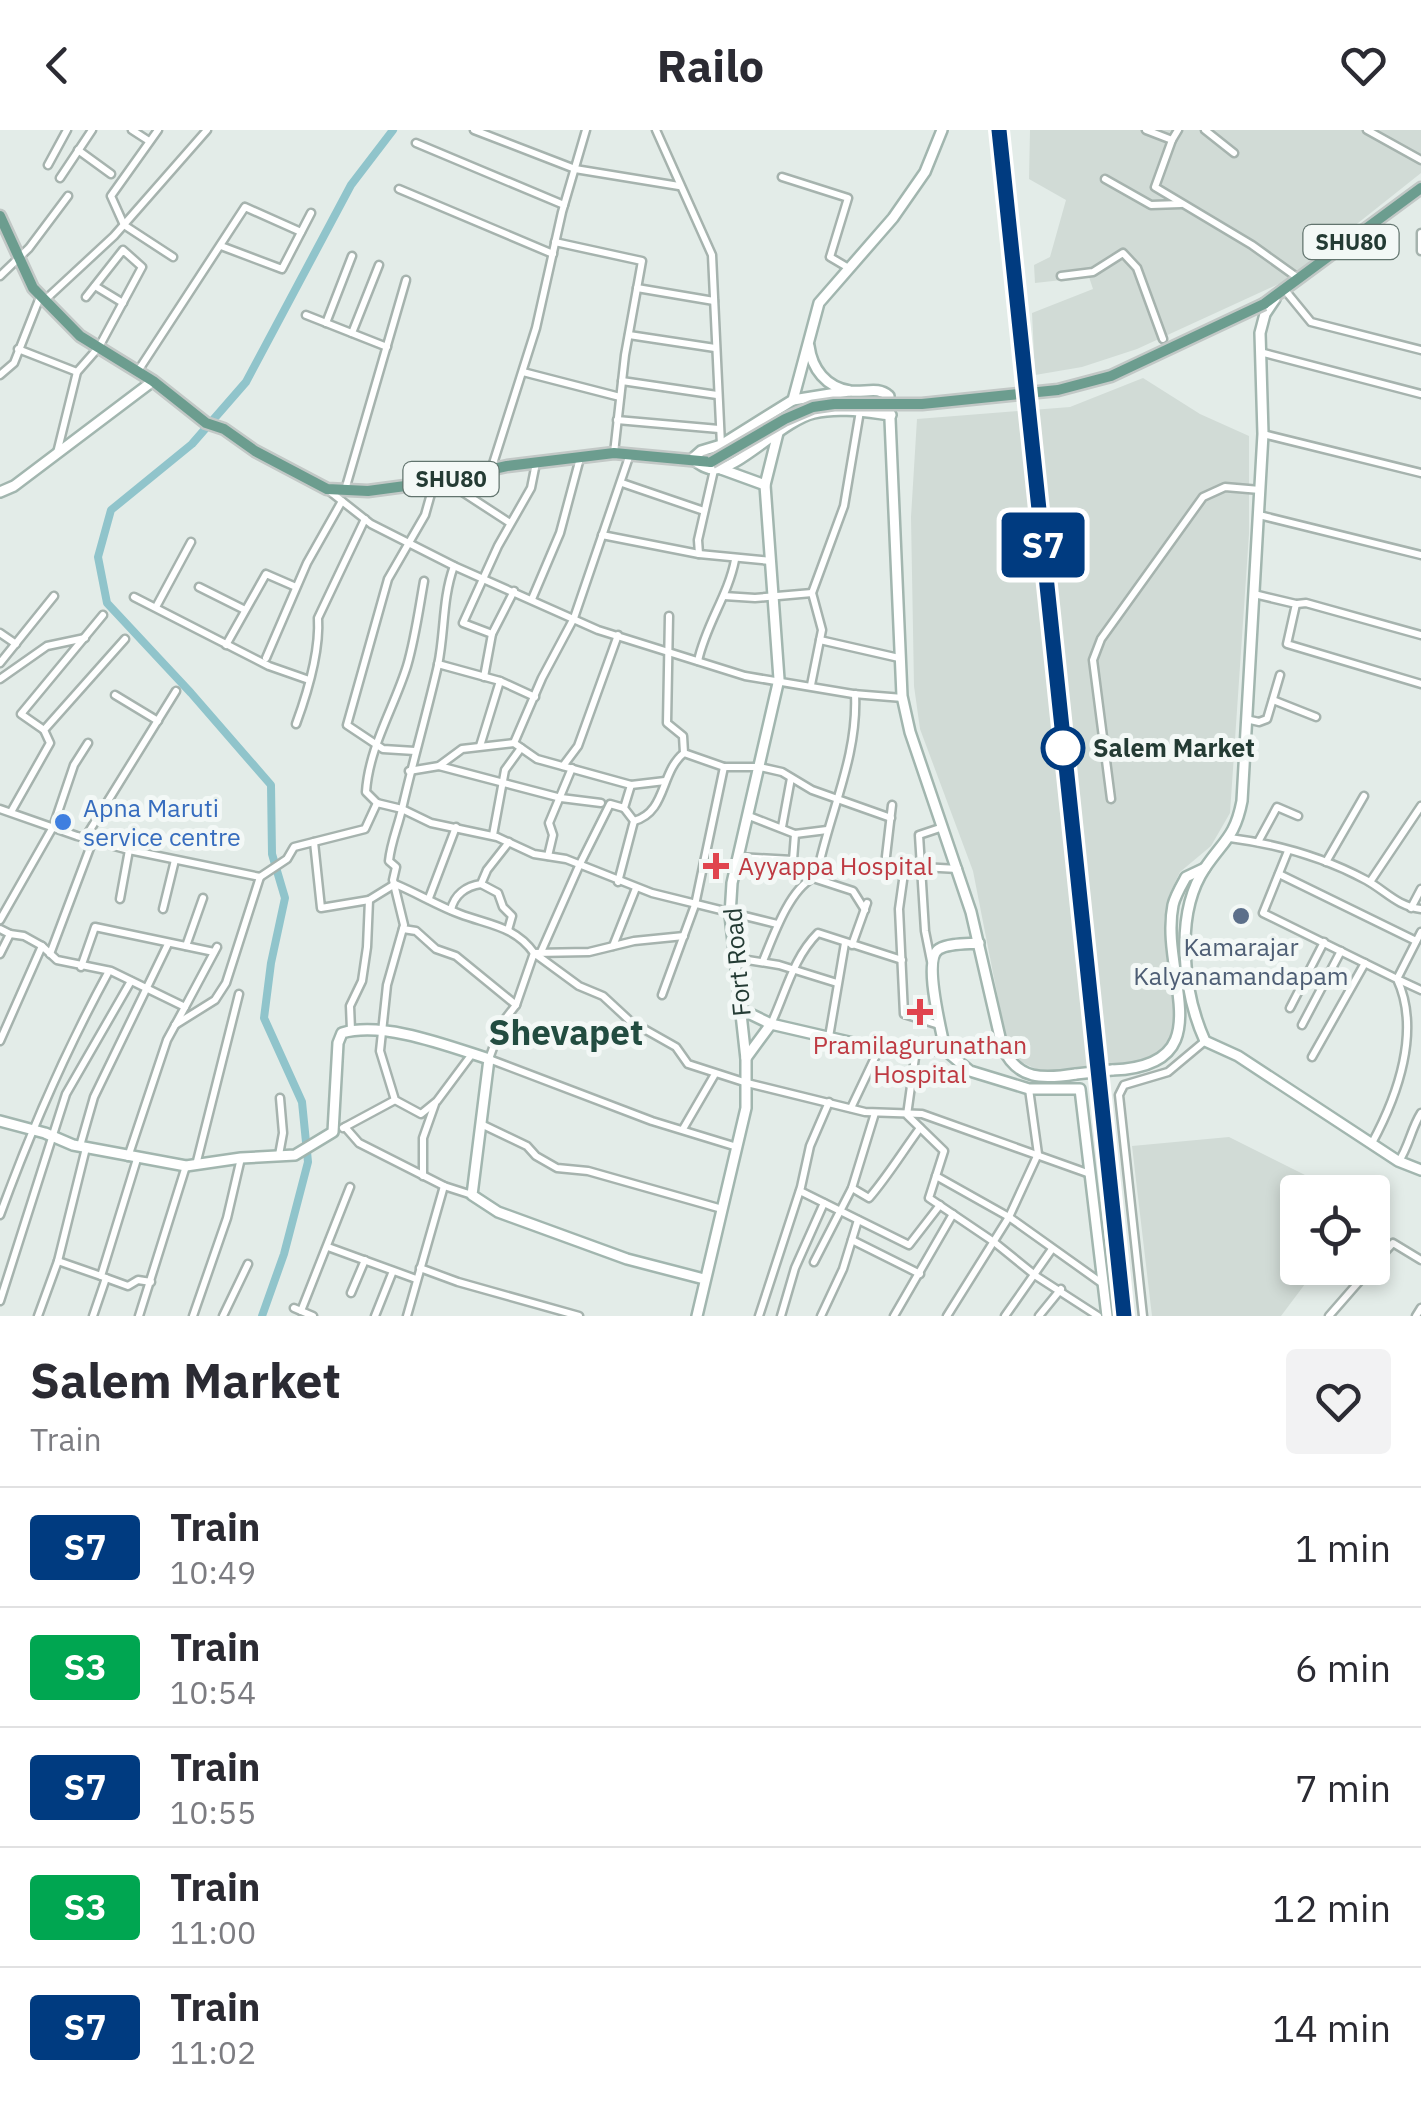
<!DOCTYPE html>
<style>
:root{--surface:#fff;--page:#f2f2f3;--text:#2b2b33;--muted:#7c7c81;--line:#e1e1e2}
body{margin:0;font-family:"IBM Plex Sans",sans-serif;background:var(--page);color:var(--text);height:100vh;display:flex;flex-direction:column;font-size:38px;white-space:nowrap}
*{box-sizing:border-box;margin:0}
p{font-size:32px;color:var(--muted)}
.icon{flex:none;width:55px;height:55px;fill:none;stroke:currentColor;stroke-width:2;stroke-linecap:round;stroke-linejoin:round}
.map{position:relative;height:1186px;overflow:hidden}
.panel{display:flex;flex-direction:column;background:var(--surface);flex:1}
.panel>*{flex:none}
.badge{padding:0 20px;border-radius:8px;font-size:35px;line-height:65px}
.buttons{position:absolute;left:1280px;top:1045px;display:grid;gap:20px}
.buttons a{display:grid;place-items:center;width:110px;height:110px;border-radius:10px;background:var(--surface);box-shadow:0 5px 15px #0003;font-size:50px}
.map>.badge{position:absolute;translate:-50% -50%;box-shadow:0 0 0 5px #fff}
.round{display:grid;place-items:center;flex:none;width:105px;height:105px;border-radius:10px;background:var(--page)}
.headline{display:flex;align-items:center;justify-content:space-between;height:170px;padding:0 30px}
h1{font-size:48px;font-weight:700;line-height:75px}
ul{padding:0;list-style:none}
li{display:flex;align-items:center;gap:30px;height:120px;padding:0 30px;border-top:2px solid var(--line)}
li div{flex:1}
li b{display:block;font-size:38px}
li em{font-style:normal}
li .badge{min-width:110px;font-weight:700;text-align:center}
header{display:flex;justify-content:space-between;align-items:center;height:130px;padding:0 30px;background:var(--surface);font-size:45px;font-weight:700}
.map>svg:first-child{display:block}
</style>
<header><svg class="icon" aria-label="back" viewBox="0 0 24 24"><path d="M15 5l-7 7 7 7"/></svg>Railo<svg class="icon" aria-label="heart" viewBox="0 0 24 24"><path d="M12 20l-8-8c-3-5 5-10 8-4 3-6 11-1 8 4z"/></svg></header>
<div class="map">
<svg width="1421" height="1186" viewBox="0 0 1421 1186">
<rect width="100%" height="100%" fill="#e3ece8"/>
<!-- built -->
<g fill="#d1dbd6">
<polygon points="1030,0 1421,0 1421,43 1285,151 1137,219 1082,237 1035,245 1032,183 1093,159 1089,147 1035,153 1034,135 1050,127 1066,70 1029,49"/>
<polygon points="1143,248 1200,284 1249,306 1249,404 1230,683 1211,716 1180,742 1170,763 1164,789 1176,899 1164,922 1144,933 1042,942 1017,930 1008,919 973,741 920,599 914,556 911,387 917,289 1070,277"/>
<polygon points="1229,1007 1339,1062 1298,1062 1298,1138 1317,1138 1281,1186 1152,1186 1132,1016"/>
</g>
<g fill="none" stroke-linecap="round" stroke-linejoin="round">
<!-- canal -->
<polyline stroke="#90c4cb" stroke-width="8" points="262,1186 284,1124 308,1032 302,972 264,888 271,833 285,768 272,724 271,655 191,563 107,473 98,427 111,380 192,314 246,252 351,55 393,0"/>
<!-- street casing -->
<g stroke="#a6b3ae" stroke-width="11">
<g id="street">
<polyline points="132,0 149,11"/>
<polyline points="158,0 111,66 124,95 173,127"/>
<polyline points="474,0 575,39 679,56"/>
<polyline points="656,0 712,125 721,315"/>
<polyline points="1146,0 1172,10 1155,57 1252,115 1298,148"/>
<polyline points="1205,0 1234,23"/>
<polyline points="1367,0 1421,30"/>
<polyline points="1172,10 1178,0"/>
<polyline points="416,13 564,75"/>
<polyline points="78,20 111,44"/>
<polyline points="48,35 67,0"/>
<polyline points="782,47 848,68 830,127 847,137"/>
<polyline points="60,48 92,0"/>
<polyline points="1105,49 1151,75 1181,74"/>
<polyline points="399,59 553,124"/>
<polyline points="1421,103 1421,121"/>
<polyline points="555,112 642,131 625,225 614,323"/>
<polyline points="221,116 282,139 311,83"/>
<polyline points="0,146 29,118 68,66"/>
<polyline points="1061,146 1093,142 1123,123 1137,138 1163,209"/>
<polyline points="95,156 123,173"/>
<polyline points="637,158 714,171"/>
<polyline points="1284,159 1311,192 1421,220"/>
<polyline points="45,170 114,106 207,0"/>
<polyline points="306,185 387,217"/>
<polyline points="326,193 352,126"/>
<polyline points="352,203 379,135"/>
<polyline points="629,205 715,218"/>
<polyline points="18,219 77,242"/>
<polyline points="1260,222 1421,264"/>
<polyline points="138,241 245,77 301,102"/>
<polyline points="523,242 620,267"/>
<polyline points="0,245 14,233 40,167"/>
<polyline points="622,251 717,265"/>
<polyline points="617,290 719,299"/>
<polyline points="1263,304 1421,343"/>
<polyline points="57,323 77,242 99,217 142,137 123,120 86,167"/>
<polyline points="491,340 536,198 562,82 586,0"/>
<polyline points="714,340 698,410 699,424 771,431"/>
<polyline points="444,350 510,393"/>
<polyline points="622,353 704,381"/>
<polyline points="328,360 371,394 454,436 598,500 745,546 853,564 903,568"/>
<polyline points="345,360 406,150"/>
<polyline points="1259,385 1421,425"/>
<polyline points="602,405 699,424"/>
<path d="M454,436C442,469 445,502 438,535C427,583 413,631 402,679C398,697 391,712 389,731L396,737L393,750L404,795L387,855L380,921L395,970L421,984L437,971L472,924"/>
<polyline points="199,457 245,480"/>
<polyline points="1254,464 1296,474 1287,514 1421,554"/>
<polyline points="724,466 755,468 812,463"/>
<polyline points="134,467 269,536 309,550"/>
<polyline points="532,469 560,403 580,328"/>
<polyline points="1297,474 1306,473 1421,505"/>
<polyline points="156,477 191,412"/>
<polyline points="0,503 16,514"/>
<polyline points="492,504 463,493 498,416 531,358 536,333"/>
<polyline points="820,510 899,528"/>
<polyline points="226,515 266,444 296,457"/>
<polyline points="266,528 307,433 342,371"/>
<path d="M698,531C706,494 728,466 735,430"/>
<polyline points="0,533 54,466"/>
<polyline points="438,534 500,551 480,616"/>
<polyline points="484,547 492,504 514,461"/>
<polyline points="0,549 47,516 85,508"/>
<polyline points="500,551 535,567"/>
<polyline points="811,555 822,500 812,463 844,376 860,281"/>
<polyline points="115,565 158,591"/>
<polyline points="1273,570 1316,587"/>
<polyline points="1246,589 1259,592 1267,589 1280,545"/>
<path d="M296,594C307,564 320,520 318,488L365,389"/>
<polyline points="44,600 21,584 103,485"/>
<polyline points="415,621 383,619 347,595 388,449 425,385 434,353"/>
<polyline points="439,636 561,668 601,673"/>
<polyline points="563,636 578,616 618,505"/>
<polyline points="724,637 760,637 782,642 812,660 891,688"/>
<polyline points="409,641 439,636 462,619 514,613"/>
<polyline points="631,655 665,651"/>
<polyline points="1111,669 1093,530 1101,509 1203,367 1225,357 1260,360"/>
<path d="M377,673L366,662C369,617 394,578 407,536C415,509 419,479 424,451"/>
<polyline points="892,675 885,735 958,739"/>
<polyline points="0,679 77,706 129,720 260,747 287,729 294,717 365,699 377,673 402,679 431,693 497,707 534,724 566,729 652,763 777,794"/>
<polyline points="11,682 50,613 44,600 125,509"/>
<polyline points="749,686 795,704 827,700"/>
<path d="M634,691C667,682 660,642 684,623"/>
<polyline points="782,697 791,648"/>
<polyline points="493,705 505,640 521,618"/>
<polyline points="85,708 176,561"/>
<path d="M1230,708C1276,714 1325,728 1366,750C1386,761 1397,776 1421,779"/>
<path d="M314,712L321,778L369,770L395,754C417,763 438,776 460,784C489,795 515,796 534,823L589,822L634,811L684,806"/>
<polyline points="1258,712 1277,677 1298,686"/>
<path d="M1288,721L1263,783L1397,849C1421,900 1398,965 1372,1013"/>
<polyline points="548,726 553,705 549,693 572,638"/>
<polyline points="739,727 793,730 795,704"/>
<polyline points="1326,732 1364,666"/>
<polyline points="905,736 899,779 904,884 939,895"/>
<polyline points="1279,744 1416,811"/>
<polyline points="813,748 853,761 865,780"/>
<polyline points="618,752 634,691 624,678 631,655 537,629 514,613 542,548 574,488 630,324"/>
<polyline points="1370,752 1421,676"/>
<polyline points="481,754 498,763 503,777 512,786 508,800"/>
<polyline points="429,768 456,697"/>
<polyline points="120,769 129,720"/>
<polyline points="1411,778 1421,759"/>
<polyline points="163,779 175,730"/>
<path d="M451,780C454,765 466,756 481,754L487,740L509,712"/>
<polyline points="0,790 53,697 74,635 88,613"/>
<polyline points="0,799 10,804 0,824"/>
<polyline points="403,799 416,801 436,819 456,826 516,875 534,823 579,856 603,866 630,891 676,917 688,934 747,953 865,982 922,984 1090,1044"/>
<polyline points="1421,802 1397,849 1421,860"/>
<polyline points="852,815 867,773"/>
<polyline points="42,816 57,830 111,841 185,877 167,910 128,1027"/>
<polyline points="186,816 203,768"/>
<polyline points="613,816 636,758"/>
<polyline points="541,822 579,736 610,674 624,678"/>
<polyline points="50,824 93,710"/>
<polyline points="735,828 779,835 837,853"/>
<path d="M763,831C773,807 789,760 813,748L819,735C832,677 858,624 855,564"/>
<polyline points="931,831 925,801 919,705 943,697"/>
<polyline points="81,837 95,797 214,822"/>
<polyline points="662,865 695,775 724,637 684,623 683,606 667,593 669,486"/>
<polyline points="516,875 502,893 489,929 652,991 737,1017"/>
<polyline points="185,877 217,817"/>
<polyline points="1290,878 1324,812"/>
<path d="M771,894C786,862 793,828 818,803L902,830"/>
<polyline points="175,895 215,870 226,853 260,747"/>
<polyline points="1302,895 1341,821"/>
<polyline points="351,900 350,876 362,851 367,817 369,770"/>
<polyline points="829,907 845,813"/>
<polyline points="0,911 42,816 24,806 10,804"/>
<polyline points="916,920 907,985 944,1021 929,1068 994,1112 1036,1146 1098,1186"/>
<polyline points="1312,927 1365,833"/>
<polyline points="851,978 879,919"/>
<polyline points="481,994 527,1016 536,1026 557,1038 588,1041 722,1079"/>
<polyline points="345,997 359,1013 444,1056"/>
<polyline points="343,998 395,970"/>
<polyline points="683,999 715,944"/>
<polyline points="80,1016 94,967 168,814"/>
<polyline points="279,1025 283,1003 280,968"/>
<path d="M1399,1031C1409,1016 1411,999 1421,983"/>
<polyline points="196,1035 239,864"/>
<polyline points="423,1046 423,1008 435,974"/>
<polyline points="936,1046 1009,1087 1103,1154"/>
<path d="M852,1058L869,1068C888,1046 903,1021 920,998"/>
<polyline points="800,1061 909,1115 940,1075"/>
<path d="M0,1085C31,1000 66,920 109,841"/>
<polyline points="852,1110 920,1144"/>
<polyline points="328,1117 416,1149"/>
<polyline points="58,1131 101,1146"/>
<polyline points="814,1132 852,1058 875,983"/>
<polyline points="1372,1136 1393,1113 1421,1130"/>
<polyline points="420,1138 458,1152 579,1186"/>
<polyline points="106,1148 128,1156 138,1150 151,1152"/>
<polyline points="351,1163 365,1130"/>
<polyline points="0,1171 66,964 131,851"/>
<polyline points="294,1178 313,1186"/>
<polyline points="301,1181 350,1057"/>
<polyline points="38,1186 58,1131 86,1018"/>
<polyline points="93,1186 106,1148 101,1146 137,1029"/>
<polyline points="139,1186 186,1036"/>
<polyline points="193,1186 227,1088 241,1028"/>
<polyline points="223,1186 248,1134"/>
<polyline points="375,1186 393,1141"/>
<polyline points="407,1186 444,1056 472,1065"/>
<polyline points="759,1186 801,1057 810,1016 829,972"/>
<polyline points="781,1186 795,1138 824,1073"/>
<polyline points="821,1186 843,1139 858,1090"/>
<polyline points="894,1186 953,1084"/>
<polyline points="947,1186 1009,1087 1038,1024 1029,959"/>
<polyline points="1005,1186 1052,1119"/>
<polyline points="1039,1186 1061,1159"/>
<polyline points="1143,1186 1119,965 1124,955 1168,942 1205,911"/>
<polyline points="1329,1186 1371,1138"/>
<polyline points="1416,1186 1421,1178"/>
</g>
</g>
<!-- secondary casing -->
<g stroke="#a2b6af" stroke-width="14">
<g id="secondary">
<path d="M1275,169L1265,184L1260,203L1263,304L1242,671C1235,707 1224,710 1205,738C1174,784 1183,862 1205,911L1238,926L1398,1031L1421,1040"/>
<path d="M809,216C812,239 826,257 850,261C865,263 878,256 889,266L902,566L910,602L971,782L1002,916C1017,951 1044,949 1076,944"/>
<path d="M849,261L793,270L721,315L701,321L692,329C698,333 705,339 713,339C737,341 783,290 814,283C839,277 866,282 891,285"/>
<polyline points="793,270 819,173 893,88 925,42 942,0"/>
<polyline points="721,339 765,355"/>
<polyline points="0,362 14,356 153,251"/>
<path d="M979,813C968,814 949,813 939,819C922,829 942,902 945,920L970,941L1029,959H1080L1107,1186"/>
<polyline points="742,880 771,894 879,919 945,920"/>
<polyline points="746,928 771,894"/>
<path d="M1112,940C1225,936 1159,845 1173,775C1175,766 1181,756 1186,747L1205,738"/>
<path d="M0,991L45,1003L73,1015L186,1036L241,1028L295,1025L333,1002L338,913L342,903C384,891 448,916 489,929L472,1065L498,1082L627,1129L704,1149"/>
<polyline points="697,1186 746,978 746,929 730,785 732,753 779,549 765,355 779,299"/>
</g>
</g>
<!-- primary casing -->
<g stroke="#c2c8c6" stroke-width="15">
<g id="primary">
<polyline points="0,86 33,158 80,206 153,251 206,293 224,299 255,321 327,359 368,361 435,352 507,336 614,323 711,332"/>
<polyline points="1264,174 1421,58"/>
</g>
</g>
<!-- street -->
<use href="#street" stroke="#fff" stroke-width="6"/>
<!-- secondary -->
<use href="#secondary" stroke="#fff" stroke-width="9"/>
<!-- primary -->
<use href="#primary" stroke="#6c9d8f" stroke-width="10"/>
<!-- rail casing -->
<g stroke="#5f7770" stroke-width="6">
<polyline id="rail" points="999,0 1124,1186"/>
</g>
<!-- rail -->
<use href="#rail" stroke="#f3f8f6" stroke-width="2.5" stroke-dasharray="8" stroke-linecap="butt"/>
<!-- secondary-bridge casing -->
<g stroke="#a2b6af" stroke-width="14" stroke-linecap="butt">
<polyline id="secondary-bridge" points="1076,944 1112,940"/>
</g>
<!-- primary-bridge casing -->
<g stroke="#c2c8c6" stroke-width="15" stroke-linecap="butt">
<polyline id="primary-bridge" points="711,332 785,289 813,277 834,274 922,274 1058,260 1111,246 1264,174"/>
</g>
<!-- secondary-bridge -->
<use href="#secondary-bridge" stroke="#fff" stroke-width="9"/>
<!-- primary-bridge -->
<use href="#primary-bridge" stroke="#6c9d8f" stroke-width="10"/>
</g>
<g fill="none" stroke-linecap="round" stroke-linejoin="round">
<!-- line casing -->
<g stroke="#fff" stroke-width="22">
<polyline id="line" points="999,0 1124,1186"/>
</g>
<!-- line -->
<use href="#line" stroke="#003b80" stroke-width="15"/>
</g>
<!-- markers -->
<circle fill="#fff" stroke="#003b80" stroke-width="5" cx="1063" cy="618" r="20"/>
<circle fill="#3f7fe0" stroke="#f3f8f6" stroke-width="4" cx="63" cy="692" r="10"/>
<g fill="#e0444e" stroke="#f3f8f6" stroke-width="4">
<path d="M711 721h10v10h10v10h-10v10h-10v-10h-10v-10h10z"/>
<path d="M915 867h10v10h10v10h-10v10h-10v-10h-10v-10h10z"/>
</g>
<circle fill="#5c6f8a" stroke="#f3f8f6" stroke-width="4" cx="1241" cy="786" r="10"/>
<g text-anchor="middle" stroke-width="10" stroke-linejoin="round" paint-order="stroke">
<!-- shield labels -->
<g fill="#f3f8f6" stroke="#62746e" stroke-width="2.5">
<rect x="1303.5" y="95" width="95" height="34" rx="8"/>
<rect x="403.5" y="332" width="95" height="34" rx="8"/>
</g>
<g font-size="22" font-weight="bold" fill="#243b34">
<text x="1351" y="120">SHU80</text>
<text x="451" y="357">SHU80</text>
</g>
<!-- stop labels -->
<g font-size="25" font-weight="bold" fill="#243b34" stroke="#f3f8f6" text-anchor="start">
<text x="1093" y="627">Salem Market</text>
</g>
<!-- shop labels -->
<g font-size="25" fill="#366cbe" stroke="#f3f8f6" text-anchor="start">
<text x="83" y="687">Apna Maruti<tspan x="83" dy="29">service centre</tspan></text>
</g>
<!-- health labels -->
<g font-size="25" fill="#be3a42" stroke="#f3f8f6" text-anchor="start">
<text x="738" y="745">Ayyappa Hospital</text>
<text x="920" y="924" text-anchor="middle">Pramilagurunathan<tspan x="920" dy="29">Hospital</tspan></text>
</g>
<!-- service labels -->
<g font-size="25" fill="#4e5e75" stroke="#f3f8f6">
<text x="1241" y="826">Kamarajar<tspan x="1241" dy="29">Kalyanamandapam</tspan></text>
</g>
<!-- street labels -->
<g font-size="25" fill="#243b34" stroke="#f3f8f6">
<text transform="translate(737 832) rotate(-95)" y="9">Fort Road</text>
</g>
<!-- district labels -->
<g font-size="35" font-weight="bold" fill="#224c40" stroke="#f3f8f6">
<text x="566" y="915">Shevapet</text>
</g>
</g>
</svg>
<div class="buttons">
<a><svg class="icon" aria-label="locate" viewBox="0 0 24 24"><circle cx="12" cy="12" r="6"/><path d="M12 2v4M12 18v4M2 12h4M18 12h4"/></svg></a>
</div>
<b class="badge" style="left:1043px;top:415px;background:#003b80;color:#fff">S7</b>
</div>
<section class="panel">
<div class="headline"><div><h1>Salem Market</h1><p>Train</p></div><a class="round"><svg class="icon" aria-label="heart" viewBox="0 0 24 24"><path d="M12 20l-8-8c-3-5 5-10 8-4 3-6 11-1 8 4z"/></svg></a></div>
<ul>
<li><span class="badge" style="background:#003b80;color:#fff">S7</span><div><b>Train</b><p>10:49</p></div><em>1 min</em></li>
<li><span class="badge" style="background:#00a651;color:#fff">S3</span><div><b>Train</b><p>10:54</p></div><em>6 min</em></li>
<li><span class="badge" style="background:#003b80;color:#fff">S7</span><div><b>Train</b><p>10:55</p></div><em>7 min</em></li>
<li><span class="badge" style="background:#00a651;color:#fff">S3</span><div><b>Train</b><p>11:00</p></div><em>12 min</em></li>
<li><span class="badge" style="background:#003b80;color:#fff">S7</span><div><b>Train</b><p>11:02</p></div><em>14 min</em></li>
</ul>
</section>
